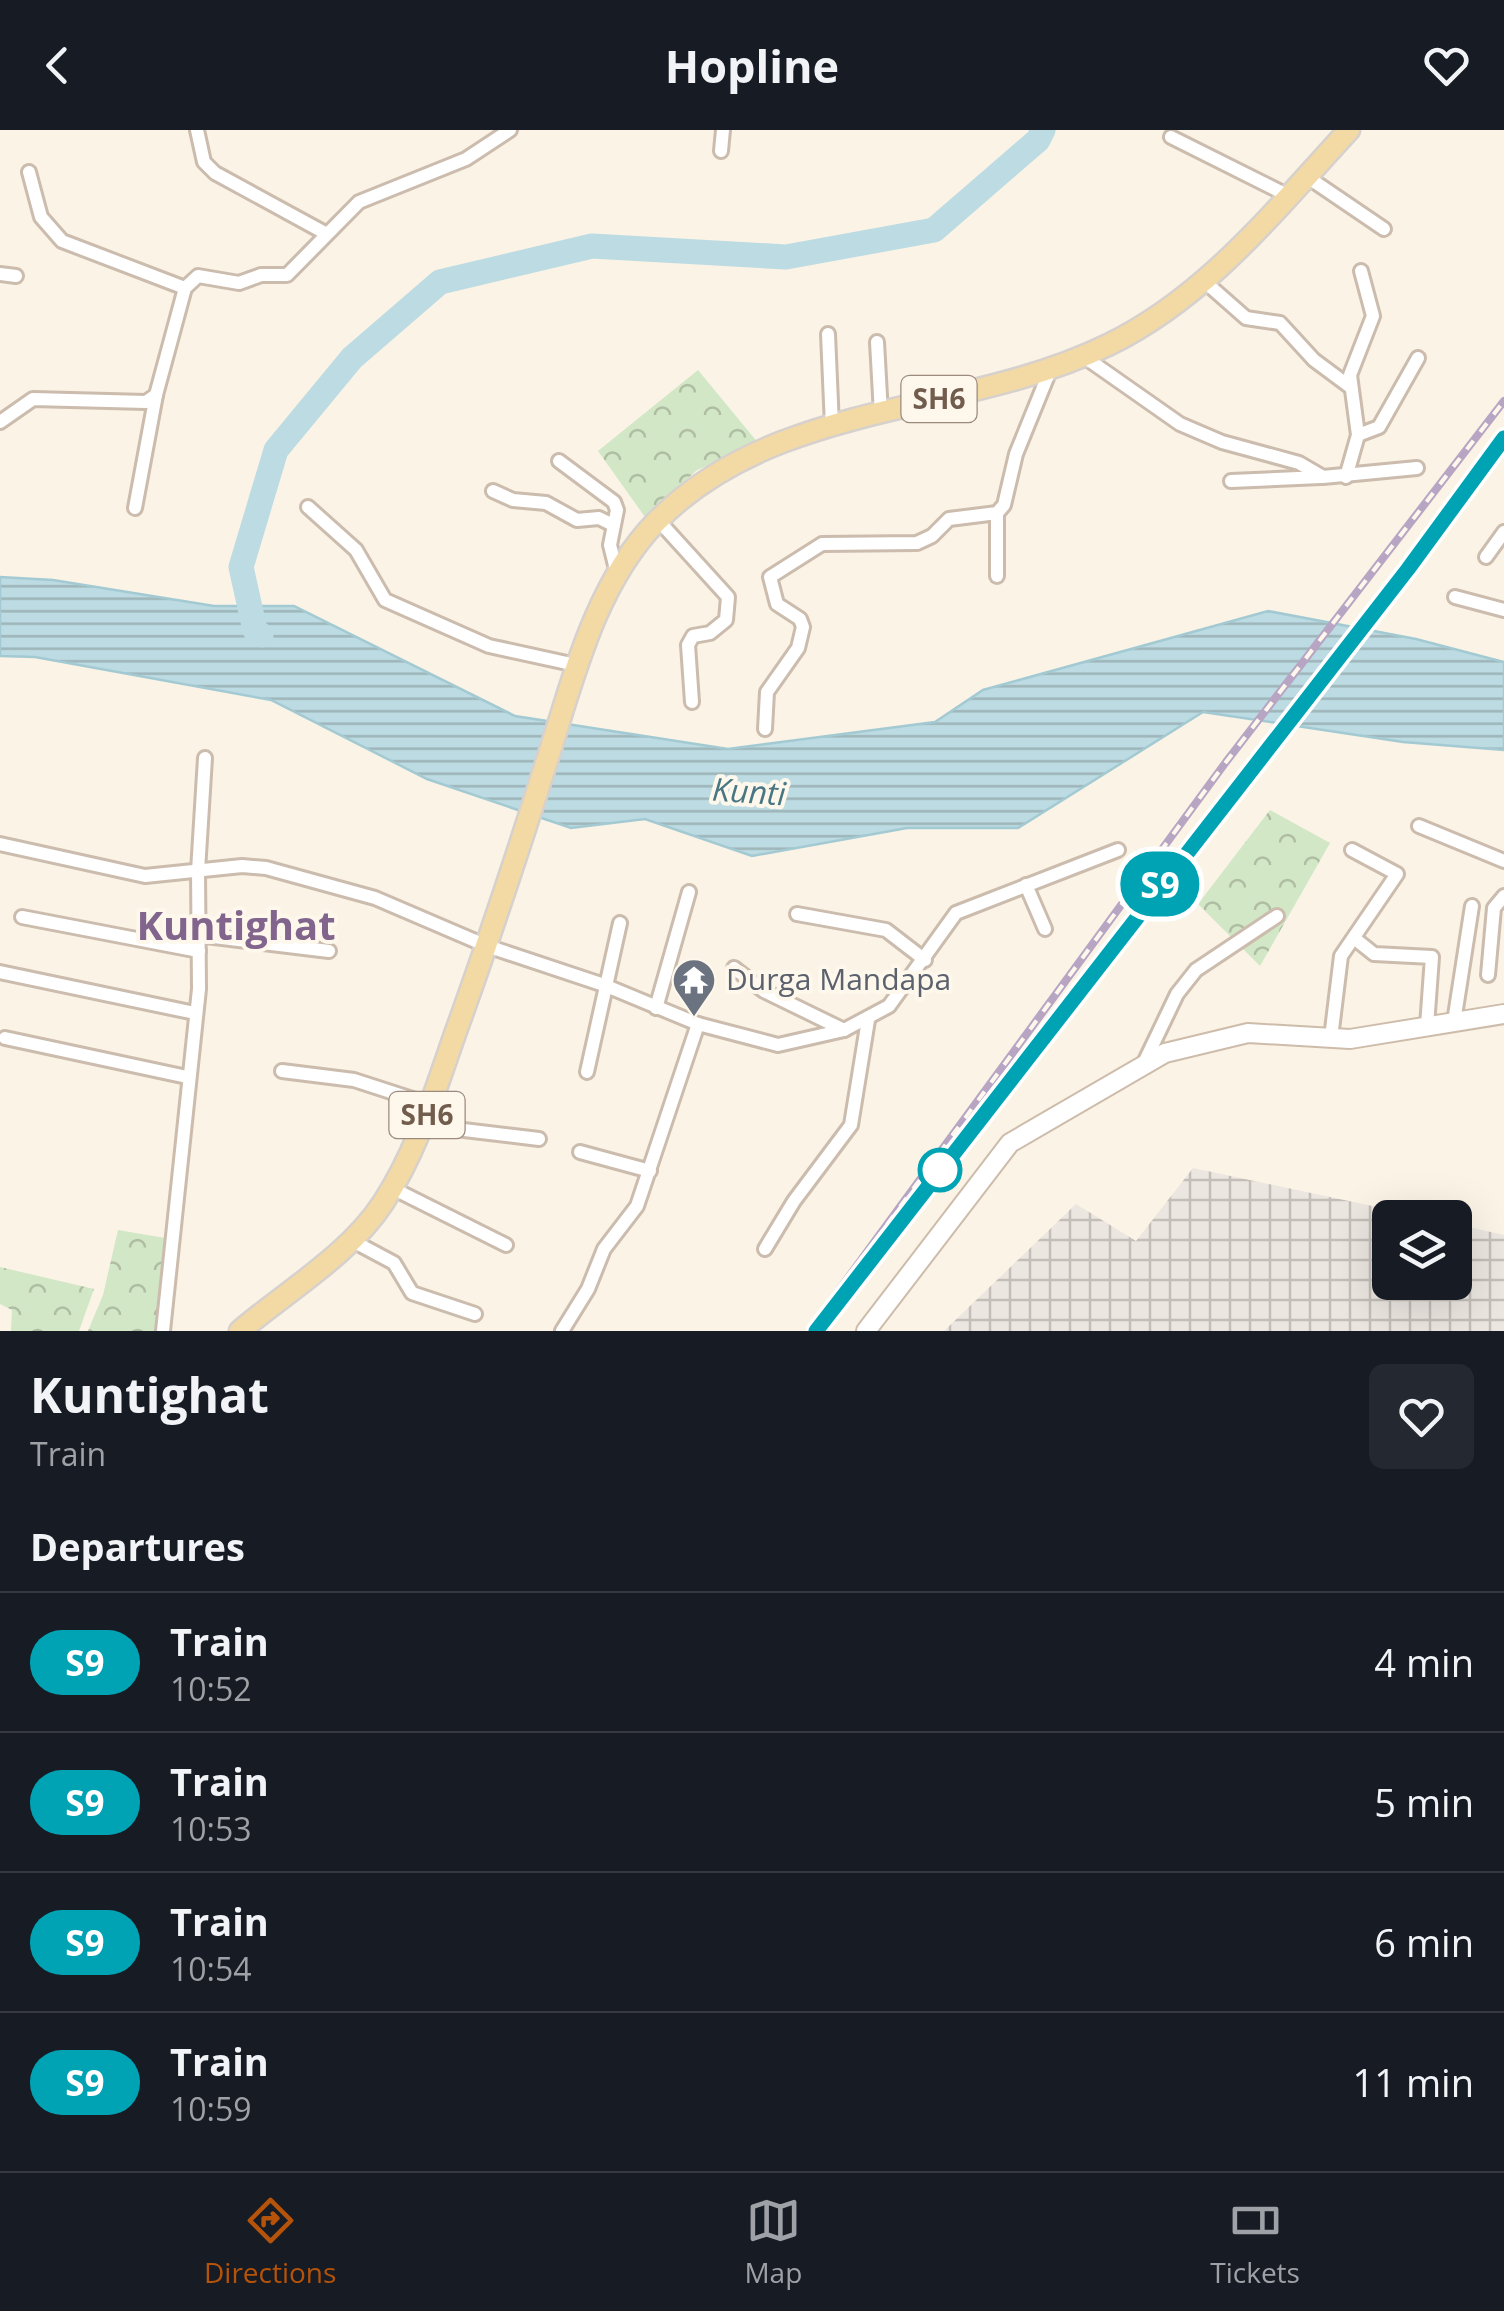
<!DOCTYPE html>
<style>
:root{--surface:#171b24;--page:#242831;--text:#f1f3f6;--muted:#9ea1a6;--line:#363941;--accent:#b45309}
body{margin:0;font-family:"Open Sans",sans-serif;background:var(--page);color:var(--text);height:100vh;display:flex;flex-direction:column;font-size:38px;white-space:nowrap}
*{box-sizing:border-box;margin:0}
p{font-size:32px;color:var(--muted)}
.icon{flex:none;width:55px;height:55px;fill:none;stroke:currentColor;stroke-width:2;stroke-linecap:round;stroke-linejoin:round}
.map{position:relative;height:1201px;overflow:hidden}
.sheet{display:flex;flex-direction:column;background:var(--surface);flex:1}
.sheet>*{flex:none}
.badge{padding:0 20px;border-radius:32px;font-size:35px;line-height:65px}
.controls{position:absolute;left:1372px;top:1070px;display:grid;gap:20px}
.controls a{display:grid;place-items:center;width:100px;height:100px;border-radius:15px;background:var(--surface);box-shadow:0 10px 40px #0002;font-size:50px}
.map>.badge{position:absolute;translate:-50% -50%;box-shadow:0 0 0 5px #fff}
h2{padding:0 30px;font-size:38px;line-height:90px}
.round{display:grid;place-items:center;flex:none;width:105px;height:105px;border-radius:15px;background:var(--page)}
.overview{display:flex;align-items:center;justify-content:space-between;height:170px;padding:0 30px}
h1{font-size:48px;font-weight:700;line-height:75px}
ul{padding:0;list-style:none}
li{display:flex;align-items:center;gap:30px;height:140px;padding:0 30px;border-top:2px solid var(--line)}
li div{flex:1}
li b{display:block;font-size:38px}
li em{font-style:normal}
li .badge{min-width:110px;font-weight:700;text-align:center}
header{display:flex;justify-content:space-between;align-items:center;height:130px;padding:0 30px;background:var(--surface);font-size:45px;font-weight:700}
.menu{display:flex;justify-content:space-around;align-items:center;height:140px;border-top:2px solid var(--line);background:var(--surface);font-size:28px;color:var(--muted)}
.menu a{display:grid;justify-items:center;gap:5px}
.menu .current{color:var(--accent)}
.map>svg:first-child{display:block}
</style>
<header><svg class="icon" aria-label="back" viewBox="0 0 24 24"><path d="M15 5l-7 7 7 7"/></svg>Hopline<svg class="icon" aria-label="heart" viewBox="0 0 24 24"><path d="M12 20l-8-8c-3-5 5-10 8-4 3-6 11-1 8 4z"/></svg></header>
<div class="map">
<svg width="1504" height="1201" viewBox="0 0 1504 1201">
<defs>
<pattern id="industrial-grid" width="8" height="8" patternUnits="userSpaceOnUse" patternTransform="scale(2.5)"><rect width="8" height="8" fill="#ebe6e0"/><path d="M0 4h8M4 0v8" fill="none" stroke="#c3beb8"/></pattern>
<pattern id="park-crowns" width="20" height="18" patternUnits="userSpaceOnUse" patternTransform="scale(2.5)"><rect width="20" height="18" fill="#d2e7c6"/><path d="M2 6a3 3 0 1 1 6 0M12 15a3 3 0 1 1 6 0" fill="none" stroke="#afbea3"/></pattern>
<pattern id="water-rules" width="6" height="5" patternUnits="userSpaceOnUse" patternTransform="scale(2.5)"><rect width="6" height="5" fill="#bcdbe2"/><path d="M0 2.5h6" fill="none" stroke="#9db5b9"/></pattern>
</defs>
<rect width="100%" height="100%" fill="#faf3e6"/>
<!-- industrial -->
<polygon fill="url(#industrial-grid)" points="1193,1038 1424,1087 1390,1088 1390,1152 1455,1152 1455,1094 1504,1105 1504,1201 944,1201 1076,1074 1136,1111"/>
<!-- park -->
<g fill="url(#park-crowns)">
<polygon points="698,240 759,314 697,340 645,387 598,321"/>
<polygon points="1270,680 1330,713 1260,836 1198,774"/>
<polygon points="118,1100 171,1109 160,1201 88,1201 103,1165"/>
<polygon points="0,1137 94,1159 79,1201 11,1201 12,1180 0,1174"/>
</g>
<!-- water -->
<polygon fill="url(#water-rules)" stroke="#a3cad3" stroke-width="2.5" points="0,447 53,450 214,476 294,476 515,586 728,619 935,592 983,560 1268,481 1416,509 1504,532 1504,620 1403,612 1203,582 1018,698 907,698 752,726 645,689 571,698 427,649 271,570 35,527 0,526"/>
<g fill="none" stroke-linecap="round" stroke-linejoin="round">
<!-- river -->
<polyline stroke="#bcdbe2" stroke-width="25" points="261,505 255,500 241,437 276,320 352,228 440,152 592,116 786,127 934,100 1038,10 1043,0"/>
<!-- street casing -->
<g stroke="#cbbcad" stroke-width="18">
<g id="street">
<polyline points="197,0 204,32 215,43 325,103"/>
<polyline points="1171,7 1289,66"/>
<polyline points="721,21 723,0"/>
<polyline points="29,42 41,87 62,111 185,158"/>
<polyline points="1306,46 1384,99"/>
<polyline points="0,144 16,146"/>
<polyline points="1204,151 1246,188 1280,193 1314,230 1349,256"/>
<polyline points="828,204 832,296"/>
<polyline points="877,212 881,284"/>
<polyline points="1083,226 1180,294 1222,312 1299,333 1323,347 1417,338"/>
<polyline points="0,292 33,269 146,272 156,265 185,158 198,146 239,153 261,145 287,145 359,72 466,29 510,0"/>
<polyline points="1358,305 1379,297 1418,228"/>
<polyline points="559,331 614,372 617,380 610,415 617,443"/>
<polyline points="1346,347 1358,305 1350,245 1373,186 1361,141"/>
<polyline points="1231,351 1321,347"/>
<polyline points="493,361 513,370 546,373 577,390 599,388 613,395"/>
<polyline points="308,377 356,420 385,470 489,516 576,535"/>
<polyline points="135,378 156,265"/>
<polyline points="997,383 997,446"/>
<polyline points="658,390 728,467 726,490 710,503 693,506 688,515 692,572"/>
<polyline points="1486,427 1504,402"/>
<polyline points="1455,467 1504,480"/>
<polyline points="765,599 767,562 798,518 803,497 800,489 777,474 770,447 822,414 917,413 932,406 949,389 997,383 1004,375 1016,324 1051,238"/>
<polyline points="1419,696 1504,731"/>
<polyline points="0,714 145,746 242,736 266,738 375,768 487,816 604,855 698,894 778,915 844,900 889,876 956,783 1118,720"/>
<polyline points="1026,755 1045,799"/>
<polyline points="797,784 886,800 925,830"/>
<polyline points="22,787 199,821"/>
<polyline points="198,805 329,821"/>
<polyline points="1354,808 1374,824 1432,827 1427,896"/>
<polyline points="734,838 764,861 844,900"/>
<polyline points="0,842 195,883"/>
<polyline points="1488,845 1494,778 1504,766"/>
<polyline points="656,878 689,762"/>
<polyline points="1454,892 1472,776"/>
<polyline points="5,908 187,947"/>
<polyline points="1331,908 1341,826 1397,744 1352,720"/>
<polyline points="1144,933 1177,864 1196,840 1277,786"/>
<polyline points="282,941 354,950 431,975"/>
<polyline points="587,942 620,793"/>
<polyline points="422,995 539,1009"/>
<polyline points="580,1022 650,1041"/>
<polyline points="392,1058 506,1115"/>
<polyline points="351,1110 394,1133 412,1163 475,1184"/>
<polyline points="765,1119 794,1071 851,995 868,890"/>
<polyline points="163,1201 199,859 198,741 205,628"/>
<polyline points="562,1201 588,1159 604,1119 637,1076 698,894"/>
</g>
</g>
<!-- secondary casing -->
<g stroke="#cebcab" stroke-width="22">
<polyline id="secondary" points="866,1201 1010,1013 1165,923 1248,903 1350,909 1504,884"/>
</g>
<!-- primary casing -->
<g stroke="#d7d1cd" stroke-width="25">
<path id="primary" d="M240,1201C287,1161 349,1125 383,1073C417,1021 435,961 455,904C489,810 520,716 550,621C575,542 597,453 656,392C775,270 963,286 1108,215C1207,167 1276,79 1349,0"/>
</g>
<!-- street -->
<use href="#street" stroke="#fff" stroke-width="12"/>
<!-- secondary -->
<use href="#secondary" stroke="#fff" stroke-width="18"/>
<!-- primary -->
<use href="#primary" stroke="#f3daa4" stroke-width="20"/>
<!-- rail casing -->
<g stroke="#b7a5c3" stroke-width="8">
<g id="rail">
<polyline points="1039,912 1408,439 1504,308"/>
<polyline points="809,1201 1226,632 1504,271"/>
</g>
</g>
<!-- rail -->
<use href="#rail" stroke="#fdf7ec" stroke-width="4" stroke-dasharray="11" stroke-linecap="butt"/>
</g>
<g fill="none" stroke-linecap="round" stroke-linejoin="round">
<!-- line casing -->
<g stroke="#fff" stroke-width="22">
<polyline id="line" points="816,1201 1408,439 1504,308"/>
</g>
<!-- line -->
<use href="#line" stroke="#00a3b4" stroke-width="15"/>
</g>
<!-- icons -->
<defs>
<g id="temple-pin" transform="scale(2.25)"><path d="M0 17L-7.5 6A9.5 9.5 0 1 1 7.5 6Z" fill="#6b7280" stroke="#fdf7ec"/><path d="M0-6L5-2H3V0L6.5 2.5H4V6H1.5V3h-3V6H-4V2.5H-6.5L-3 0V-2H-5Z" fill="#fff"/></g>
</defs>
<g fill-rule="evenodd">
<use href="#temple-pin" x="694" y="850"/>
</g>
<!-- markers -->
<circle fill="#fff" stroke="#00a3b4" stroke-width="5" cx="940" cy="1040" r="20"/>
<g text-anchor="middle" stroke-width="8" stroke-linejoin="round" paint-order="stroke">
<!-- shield labels -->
<g fill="#fdf7ec" stroke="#9b8a7d" stroke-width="2.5">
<rect x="901.5" y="246" width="75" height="46" rx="8"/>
<rect x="389.5" y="962" width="75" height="46" rx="8"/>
</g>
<g font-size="28" font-weight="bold" fill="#715c4d">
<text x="939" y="279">SH6</text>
<text x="427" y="995">SH6</text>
</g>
<!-- worship labels -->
<g font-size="30" fill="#5b616d" stroke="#fdf7ec" text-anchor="start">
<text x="726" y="860">Durga Mandapa</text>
</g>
<!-- water labels -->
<g font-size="32" font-style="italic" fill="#487683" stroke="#fdf7ec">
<text transform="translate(749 662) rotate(4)" y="11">Kunti</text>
</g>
<!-- district labels -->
<g font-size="40" font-weight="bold" fill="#82658d" stroke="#fdf7ec">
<text x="236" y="810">Kuntighat</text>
</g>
</g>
</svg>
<div class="controls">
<a><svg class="icon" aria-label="layers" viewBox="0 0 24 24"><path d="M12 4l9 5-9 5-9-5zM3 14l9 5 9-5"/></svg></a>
</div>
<b class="badge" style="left:1160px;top:754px;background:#00a3b4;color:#fff">S9</b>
</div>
<section class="sheet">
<div class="overview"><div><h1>Kuntighat</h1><p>Train</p></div><a class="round"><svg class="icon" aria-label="heart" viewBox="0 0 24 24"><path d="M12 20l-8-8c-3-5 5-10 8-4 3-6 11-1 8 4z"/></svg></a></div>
<h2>Departures</h2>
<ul>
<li><span class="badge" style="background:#00a3b4;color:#fff">S9</span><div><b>Train</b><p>10:52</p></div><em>4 min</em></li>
<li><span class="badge" style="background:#00a3b4;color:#fff">S9</span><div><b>Train</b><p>10:53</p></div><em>5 min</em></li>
<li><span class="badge" style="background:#00a3b4;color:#fff">S9</span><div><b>Train</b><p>10:54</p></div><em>6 min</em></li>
<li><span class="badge" style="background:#00a3b4;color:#fff">S9</span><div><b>Train</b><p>10:59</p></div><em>11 min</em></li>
</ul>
</section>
<nav class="menu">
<a class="current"><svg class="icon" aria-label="directions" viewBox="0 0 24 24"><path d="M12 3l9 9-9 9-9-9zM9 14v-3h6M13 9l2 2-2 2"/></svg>Directions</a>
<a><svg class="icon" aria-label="map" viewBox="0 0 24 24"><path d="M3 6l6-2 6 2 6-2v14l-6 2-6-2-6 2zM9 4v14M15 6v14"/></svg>Map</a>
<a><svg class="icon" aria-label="tickets" viewBox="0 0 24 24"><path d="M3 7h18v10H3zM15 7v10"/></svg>Tickets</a>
</nav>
